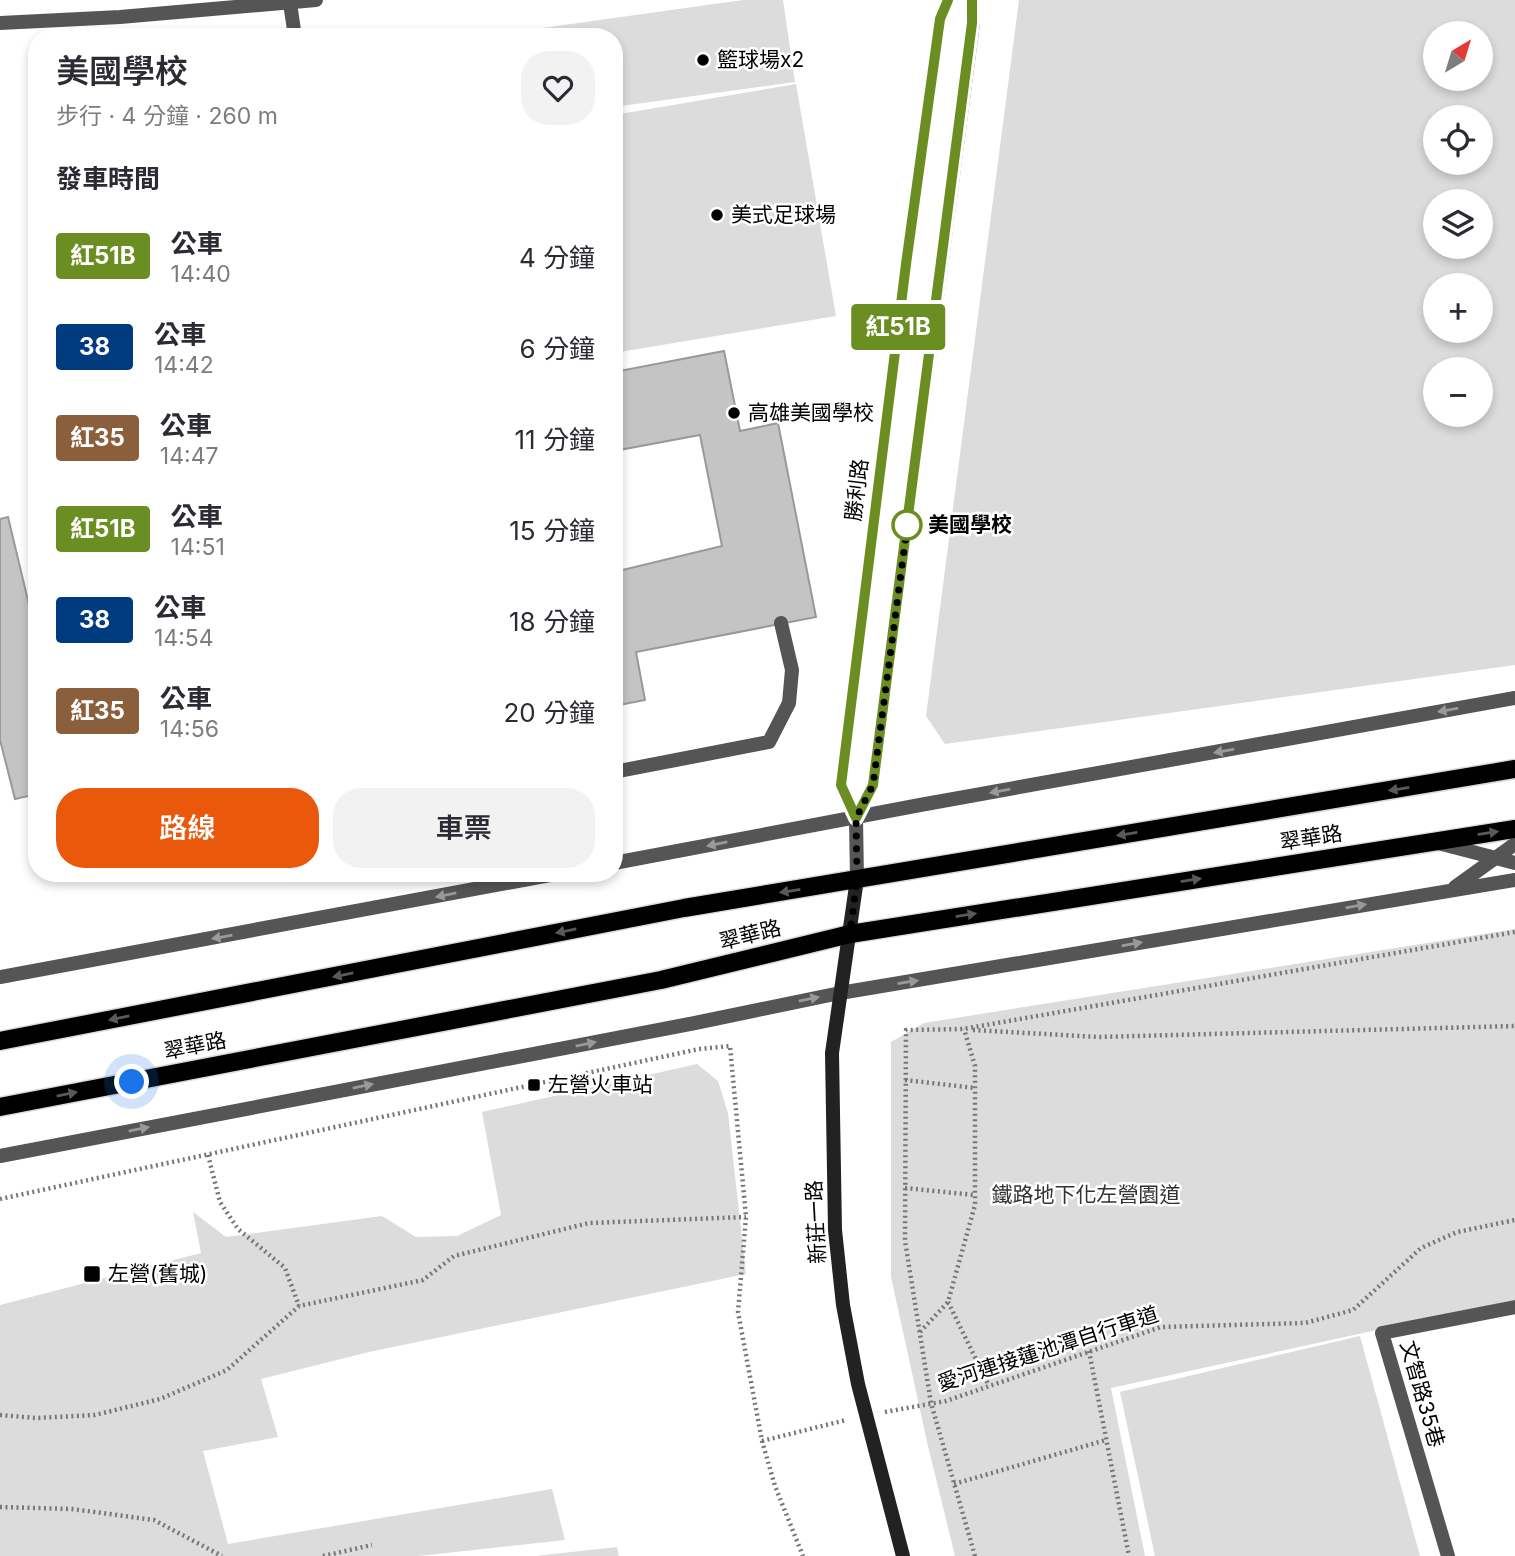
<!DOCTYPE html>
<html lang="zh-TW">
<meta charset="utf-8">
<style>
:root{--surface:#fff;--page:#f2f2f3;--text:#2b2b33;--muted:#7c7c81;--accent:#ea580c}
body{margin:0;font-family:Inter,"Noto Sans TC",sans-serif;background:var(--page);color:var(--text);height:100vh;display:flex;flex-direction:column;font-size:26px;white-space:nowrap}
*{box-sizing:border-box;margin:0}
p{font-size:23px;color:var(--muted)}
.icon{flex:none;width:38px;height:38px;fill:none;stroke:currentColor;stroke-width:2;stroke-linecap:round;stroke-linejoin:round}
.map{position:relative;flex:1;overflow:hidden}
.details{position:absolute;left:28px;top:28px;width:595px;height:854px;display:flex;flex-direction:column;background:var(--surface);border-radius:28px;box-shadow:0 4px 10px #0003}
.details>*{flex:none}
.badge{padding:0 14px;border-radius:5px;font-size:24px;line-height:46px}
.needle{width:46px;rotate:38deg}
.tools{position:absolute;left:1423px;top:21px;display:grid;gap:14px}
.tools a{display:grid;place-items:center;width:70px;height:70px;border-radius:50%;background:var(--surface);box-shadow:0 4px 10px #0003;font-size:35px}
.you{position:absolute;width:35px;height:35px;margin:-18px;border:5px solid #fff;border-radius:50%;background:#1a73e8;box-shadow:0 0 0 10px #1a73e833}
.map>.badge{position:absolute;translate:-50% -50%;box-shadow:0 0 0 4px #fff}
h2{padding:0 28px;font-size:26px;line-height:63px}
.round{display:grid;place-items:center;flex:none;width:74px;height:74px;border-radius:28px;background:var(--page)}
.headline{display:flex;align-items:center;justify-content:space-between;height:119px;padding:0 28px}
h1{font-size:33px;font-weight:600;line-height:52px}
.button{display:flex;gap:14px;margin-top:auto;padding:14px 28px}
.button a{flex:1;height:80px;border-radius:28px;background:var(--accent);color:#fff;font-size:28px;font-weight:600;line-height:80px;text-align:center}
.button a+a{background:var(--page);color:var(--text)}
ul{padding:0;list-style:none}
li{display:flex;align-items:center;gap:21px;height:91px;padding:0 28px}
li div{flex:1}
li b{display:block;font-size:26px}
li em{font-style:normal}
li .badge{min-width:77px;font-weight:700;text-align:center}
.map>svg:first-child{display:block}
</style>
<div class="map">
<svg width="1515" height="1556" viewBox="0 0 1515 1556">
<rect width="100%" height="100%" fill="#fff"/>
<!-- green -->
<g fill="#dcdcdc" fill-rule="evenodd">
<polygon points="743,0 783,0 795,82 614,107 614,37 478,37"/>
<path d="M1019,0H1515V665L945,744L926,716ZM1480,33V79H1435V33ZM1480,117V163H1435V117ZM1480,201V247H1435V201ZM1480,285V331H1435V285ZM1480,369V415H1435V369Z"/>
<polygon points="796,84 836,316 614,353 614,115"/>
<polygon points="1515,929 1515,1300 1111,1388 1145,1556 955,1556 928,1446 891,1277 891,1042 924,1023"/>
<polygon points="697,1064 718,1081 728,1113 746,1274 369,1352 261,1379 278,1437 203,1451 228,1544 552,1489 565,1540 419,1556 0,1556 0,1305 201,1253 193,1212 226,1237 382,1216 416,1237 457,1236 501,1215 482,1112"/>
<polygon points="1360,1336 1420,1556 1155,1556 1120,1392"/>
<polygon points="617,1547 619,1556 535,1556"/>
</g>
<!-- building -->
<g fill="#c4c4c4" stroke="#999" stroke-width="2">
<polygon points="724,351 740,431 778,423 816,617 636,652 645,700 614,706 614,572 722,546 700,435 614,451 614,372"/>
<polygon points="8,517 37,638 37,794 15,799 0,740 0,519"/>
</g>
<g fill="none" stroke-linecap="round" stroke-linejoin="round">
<!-- primary casing -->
<g stroke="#dbdbdb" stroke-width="21">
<g id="primary">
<polyline points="0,1041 684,908 1515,769"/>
<polyline points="0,1107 661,980 850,934 1515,829"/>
</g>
</g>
<!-- path -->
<g stroke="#777" stroke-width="4.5" stroke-dasharray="2 3.5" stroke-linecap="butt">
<polyline points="973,1030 1098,1037 1515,1026"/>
<polyline points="905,1080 975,1088"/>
<polyline points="208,1155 220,1202 238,1229 285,1268 299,1306"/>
<polyline points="905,1188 974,1195"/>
<polyline points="0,1199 699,1049 730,1046 746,1217 738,1312 762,1441 775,1486 803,1556"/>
<polyline points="948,1302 989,1386"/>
<polyline points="920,1332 948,1302 975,1205 975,1066 964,1029"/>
<polyline points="1089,1351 1129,1556"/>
<polyline points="885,1412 946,1401 1161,1327 1305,1323 1353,1310 1421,1248 1457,1232 1515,1220"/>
<polyline points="0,1415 36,1418 95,1415 160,1399 227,1370 299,1306 423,1280 454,1256 589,1223 746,1217"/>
<polyline points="762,1441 846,1420"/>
<polyline points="954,1484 1106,1440"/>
<polyline points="0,1507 72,1509 154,1520 222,1556"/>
<polyline points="323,1556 372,1545"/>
<polyline points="975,1556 931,1403 905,1241 906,1030 963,1029 1515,932"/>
</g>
<!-- lane -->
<g stroke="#555" stroke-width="14">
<polyline points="290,3 295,37"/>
<polyline points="614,772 769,742 789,703 792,670 781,623"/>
<polyline points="1448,1556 1382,1333 1515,1307"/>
</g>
<!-- street -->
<g stroke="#555" stroke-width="14">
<polyline points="0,23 120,17 316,0"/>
<polyline points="856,818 873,785 973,23 972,0"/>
<polyline points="1438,843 1515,863"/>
<polyline points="614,863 920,805 1515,698"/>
<polyline points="857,879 856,818 841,785 906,264 940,19 948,0"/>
<polyline points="1455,887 1515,844"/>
<polyline points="0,977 561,873"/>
<polyline points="0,1156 695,1023 840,993 1515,880"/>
</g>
<!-- secondary -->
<polyline stroke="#222" stroke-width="14" points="857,879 832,1053 835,1230 843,1305 858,1384 903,1556"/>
<!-- primary -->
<use href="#primary" stroke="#000" stroke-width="18"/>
</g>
<!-- one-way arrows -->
<defs><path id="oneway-solid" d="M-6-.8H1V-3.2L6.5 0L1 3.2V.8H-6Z" transform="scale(1.75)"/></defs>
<g fill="#999">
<use href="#oneway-solid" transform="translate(1448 710) rotate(170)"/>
<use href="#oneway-solid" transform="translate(1224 751) rotate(170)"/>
<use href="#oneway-solid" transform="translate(1000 791) rotate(170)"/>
<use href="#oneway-solid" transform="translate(717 844) rotate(169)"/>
<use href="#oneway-solid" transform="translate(446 895) rotate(169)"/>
<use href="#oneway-solid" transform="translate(1356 906) rotate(-10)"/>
<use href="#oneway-solid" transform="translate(222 937) rotate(170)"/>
<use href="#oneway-solid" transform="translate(1132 944) rotate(-10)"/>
<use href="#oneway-solid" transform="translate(908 982) rotate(-9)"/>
<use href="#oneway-solid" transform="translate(809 999) rotate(-12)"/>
<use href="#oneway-solid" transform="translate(586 1044) rotate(-11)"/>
<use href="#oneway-solid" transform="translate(363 1086) rotate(-11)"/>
<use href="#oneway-solid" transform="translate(139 1129) rotate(-11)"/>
</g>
<g fill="#595959">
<use href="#oneway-solid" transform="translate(1399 789) rotate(171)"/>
<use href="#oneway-solid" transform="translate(1488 833) rotate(-9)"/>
<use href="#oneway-solid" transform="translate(1127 834) rotate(171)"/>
<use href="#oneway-solid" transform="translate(1191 880) rotate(-9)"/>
<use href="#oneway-solid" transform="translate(790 891) rotate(171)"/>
<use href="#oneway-solid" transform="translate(966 915) rotate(-9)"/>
<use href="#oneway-solid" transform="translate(566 931) rotate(169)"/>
<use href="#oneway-solid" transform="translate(343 975) rotate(169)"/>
<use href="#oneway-solid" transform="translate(119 1018) rotate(169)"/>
<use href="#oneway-solid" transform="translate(67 1094) rotate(-11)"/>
</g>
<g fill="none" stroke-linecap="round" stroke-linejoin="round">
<!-- line casing -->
<g stroke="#fff" stroke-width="16">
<polyline id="line" points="948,0 940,19 906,264 841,785 856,818 873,785 972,23 972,0"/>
</g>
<!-- line -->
<use href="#line" stroke="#6b8e23" stroke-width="10"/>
<!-- walk -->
<polyline stroke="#000" stroke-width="7" stroke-dasharray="0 12.6" points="132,1082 661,980 850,934 857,879 856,818 873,785 908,520 907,525"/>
</g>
<!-- markers -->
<g fill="#000" stroke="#fff" stroke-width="2.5">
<circle cx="703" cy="60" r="7"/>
<circle cx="717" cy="215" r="7"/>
<circle cx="734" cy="413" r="7"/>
<rect x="527" y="1078" width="14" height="14" rx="3.5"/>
<rect x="83" y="1265" width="18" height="18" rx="3.5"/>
</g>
<circle fill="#fff" stroke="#6b8e23" stroke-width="3.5" cx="907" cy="525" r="14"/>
<g text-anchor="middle" stroke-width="5" stroke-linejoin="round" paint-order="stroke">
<!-- poi labels -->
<g font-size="21" fill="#000" stroke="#fff" text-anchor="start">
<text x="717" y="67">籃球場x2</text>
<text x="731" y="222">美式足球場</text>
<text x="748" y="420">高雄美國學校</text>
<text x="548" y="1092">左營火車站</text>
<text x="108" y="1281">左營(舊城)</text>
</g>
<!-- street labels -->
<g font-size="21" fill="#000" stroke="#fff">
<text transform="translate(857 490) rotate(-83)" y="7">勝利路</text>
<text transform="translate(1311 838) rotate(-9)" y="7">翠華路</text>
<text transform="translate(750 935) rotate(-14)" y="7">翠華路</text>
<text transform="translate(195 1046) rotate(-11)" y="7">翠華路</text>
<text transform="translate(816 1222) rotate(-93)" y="7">新莊一路</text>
<text transform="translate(1048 1349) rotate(-18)" y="7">愛河連接蓮池潭自行車道</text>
<text transform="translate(1422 1394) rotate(74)" y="7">文智路35巷</text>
</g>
<!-- stop labels -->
<g font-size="21" font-weight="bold" fill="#000" stroke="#fff" text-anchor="start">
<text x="928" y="532">美國學校</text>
</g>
<!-- park labels -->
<g font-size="21" fill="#333" stroke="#fff">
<text x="1086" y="1202">鐵路地下化左營園道</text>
</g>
</g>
</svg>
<div class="tools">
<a><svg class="needle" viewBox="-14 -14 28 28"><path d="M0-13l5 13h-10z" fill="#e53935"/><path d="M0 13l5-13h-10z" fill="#7c7c81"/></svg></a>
<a><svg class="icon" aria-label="locate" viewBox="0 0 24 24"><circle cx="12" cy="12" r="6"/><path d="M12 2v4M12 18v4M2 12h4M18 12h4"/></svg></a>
<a><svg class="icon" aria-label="layers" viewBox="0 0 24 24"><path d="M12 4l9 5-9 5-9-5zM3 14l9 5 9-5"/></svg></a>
<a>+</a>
<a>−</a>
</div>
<div class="you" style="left:132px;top:1082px"></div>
<b class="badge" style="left:898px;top:327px;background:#6b8e23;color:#fff">紅51B</b>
<section class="details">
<div class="headline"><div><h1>美國學校</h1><p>步行 · 4 分鐘 · 260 m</p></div><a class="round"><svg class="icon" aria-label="heart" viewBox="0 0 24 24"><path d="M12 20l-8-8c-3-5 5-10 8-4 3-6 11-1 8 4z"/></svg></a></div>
<h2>發車時間</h2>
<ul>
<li><span class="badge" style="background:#6b8e23;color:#fff">紅51B</span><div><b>公車</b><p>14:40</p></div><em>4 分鐘</em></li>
<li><span class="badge" style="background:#003b80;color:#fff">38</span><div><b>公車</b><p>14:42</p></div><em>6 分鐘</em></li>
<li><span class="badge" style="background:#8b5e3c;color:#fff">紅35</span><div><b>公車</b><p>14:47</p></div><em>11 分鐘</em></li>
<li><span class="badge" style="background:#6b8e23;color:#fff">紅51B</span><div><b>公車</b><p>14:51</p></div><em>15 分鐘</em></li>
<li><span class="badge" style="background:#003b80;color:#fff">38</span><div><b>公車</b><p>14:54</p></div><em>18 分鐘</em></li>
<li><span class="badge" style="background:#8b5e3c;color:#fff">紅35</span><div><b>公車</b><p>14:56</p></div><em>20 分鐘</em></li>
</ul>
<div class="button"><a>路線</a><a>車票</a></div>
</section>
</div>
